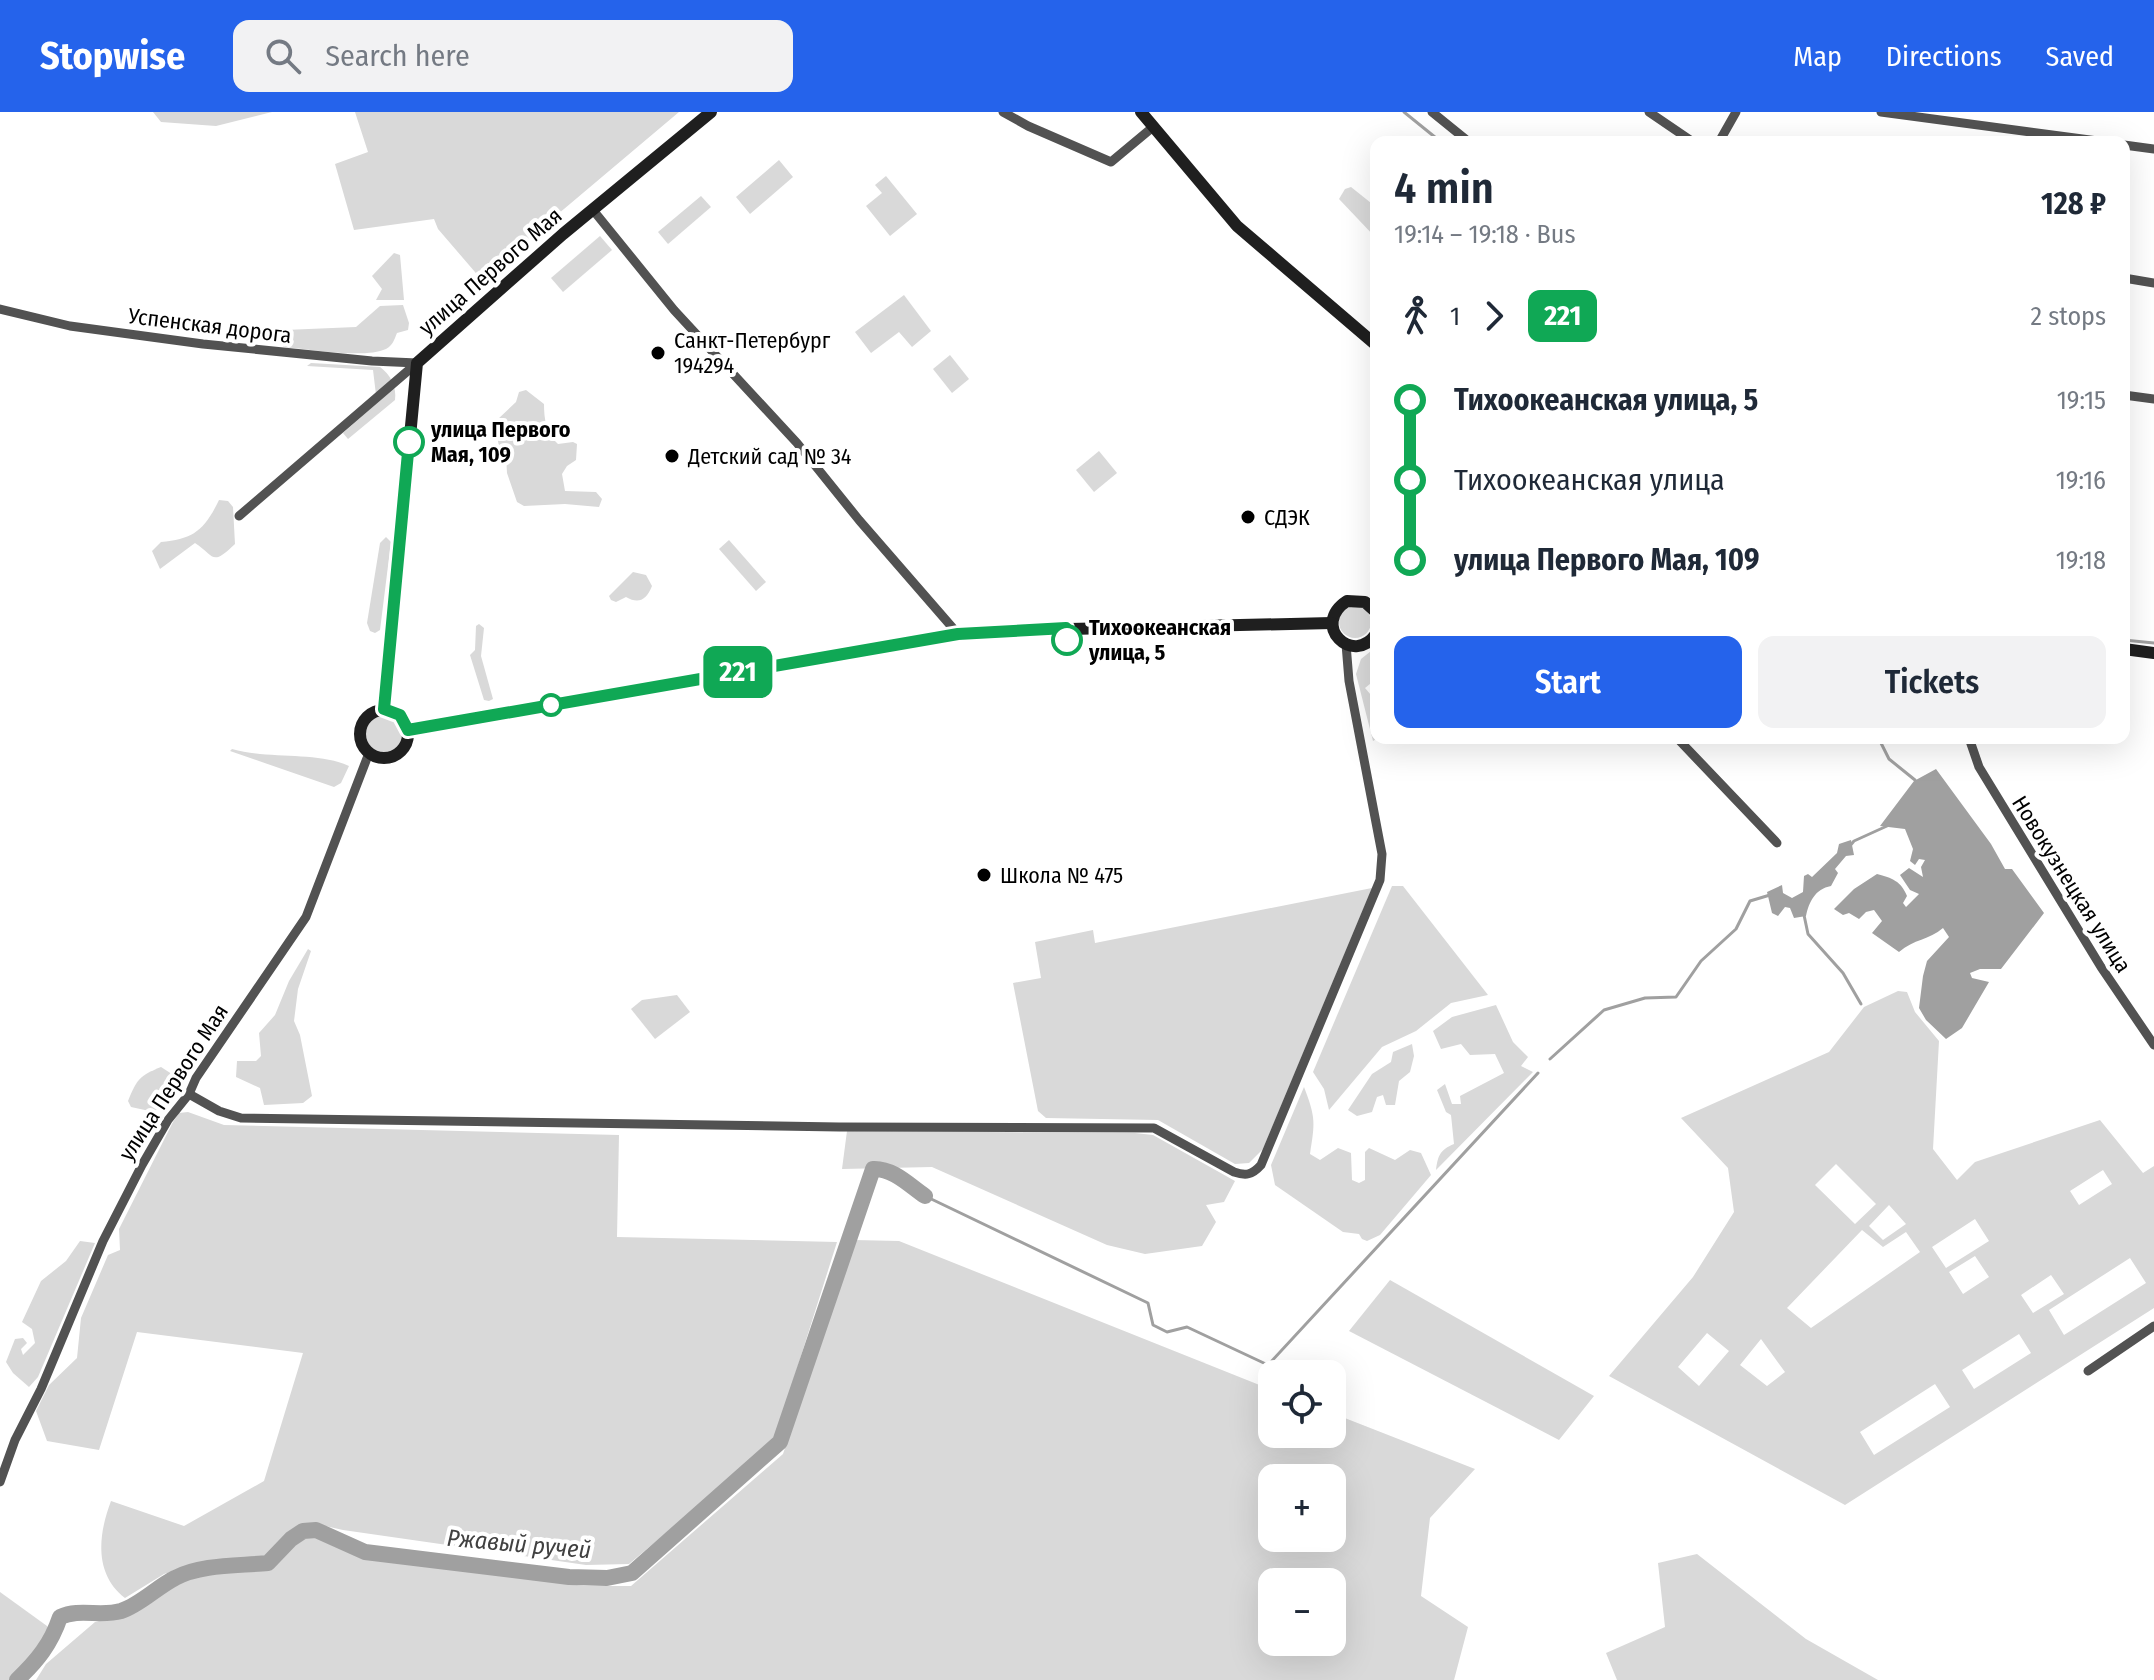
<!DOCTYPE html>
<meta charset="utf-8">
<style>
:root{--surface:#fff;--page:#f2f2f3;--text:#1f2937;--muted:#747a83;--accent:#2563eb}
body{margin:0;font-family:"Fira Sans Condensed",sans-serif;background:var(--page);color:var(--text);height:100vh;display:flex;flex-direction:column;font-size:30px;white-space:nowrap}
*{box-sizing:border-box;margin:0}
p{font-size:26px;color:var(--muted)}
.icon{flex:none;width:44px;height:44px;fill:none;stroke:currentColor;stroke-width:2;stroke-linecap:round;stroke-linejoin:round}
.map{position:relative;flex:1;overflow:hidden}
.panel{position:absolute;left:1370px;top:24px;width:760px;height:608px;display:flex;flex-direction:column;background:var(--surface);border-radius:16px;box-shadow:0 8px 32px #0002}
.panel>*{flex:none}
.badge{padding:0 16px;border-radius:12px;font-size:28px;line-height:52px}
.buttons{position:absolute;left:1258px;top:1248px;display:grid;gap:16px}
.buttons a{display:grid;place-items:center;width:88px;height:88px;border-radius:16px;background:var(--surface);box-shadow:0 8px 32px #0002;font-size:40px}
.map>.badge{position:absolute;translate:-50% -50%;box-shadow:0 0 0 4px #fff}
.legs{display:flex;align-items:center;gap:12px;height:88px;padding:0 24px;font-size:26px}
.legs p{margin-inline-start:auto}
.summary{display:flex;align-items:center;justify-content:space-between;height:136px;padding:0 24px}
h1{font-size:44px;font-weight:600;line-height:60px}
.cta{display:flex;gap:16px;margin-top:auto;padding:16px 24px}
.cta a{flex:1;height:92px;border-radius:16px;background:var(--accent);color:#fff;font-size:32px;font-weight:600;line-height:92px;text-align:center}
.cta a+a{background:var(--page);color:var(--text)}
ul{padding:0 24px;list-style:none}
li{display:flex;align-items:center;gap:28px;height:80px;font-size:30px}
li i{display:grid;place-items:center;width:12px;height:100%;margin:0 10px;background:currentColor}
li i::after{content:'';width:20px;height:20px;margin:-10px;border:6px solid;border-radius:50%;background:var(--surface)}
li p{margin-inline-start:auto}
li:first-child i{background:linear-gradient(#0000 50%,currentColor 0)}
li:last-child i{background:linear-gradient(currentColor 50%,#0000 0)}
header{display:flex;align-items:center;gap:48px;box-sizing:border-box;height:112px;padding:0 40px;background:var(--accent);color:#fff}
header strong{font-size:38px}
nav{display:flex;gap:44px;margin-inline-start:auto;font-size:28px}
.search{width:560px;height:72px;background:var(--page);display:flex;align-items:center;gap:20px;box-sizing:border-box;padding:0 28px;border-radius:16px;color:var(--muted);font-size:30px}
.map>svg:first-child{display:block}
</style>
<header>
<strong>Stopwise</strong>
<div class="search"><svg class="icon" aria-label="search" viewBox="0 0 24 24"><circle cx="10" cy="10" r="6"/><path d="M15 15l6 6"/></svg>Search here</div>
<nav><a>Map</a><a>Directions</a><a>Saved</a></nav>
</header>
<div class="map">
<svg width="2154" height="1568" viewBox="0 0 2154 1568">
<rect width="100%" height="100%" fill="#fff"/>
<!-- green -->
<g fill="#d9d9d9" fill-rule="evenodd">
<polygon points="153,0 272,0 216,14 161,10"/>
<polygon points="355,0 679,0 481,167 438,117 434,107 354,118 335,52 368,40"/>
<polygon points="779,48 793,65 750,102 736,85"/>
<polygon points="886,64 917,102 890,124 866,94 882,81 875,73"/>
<polygon points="1351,75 1376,95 1376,126 1339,87 1345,77"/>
<polygon points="701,84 711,95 668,132 658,120"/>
<polygon points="600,124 612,138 563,180 551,166"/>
<polygon points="394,141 400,143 404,188 376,188 382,177 372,164"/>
<polygon points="904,183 931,219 912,235 899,220 871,241 855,220"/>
<path d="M403,193L409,211L408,218L397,221C394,228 393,233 386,237C364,247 309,237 283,235L285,218L356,215L380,194Z"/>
<polygon points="950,243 969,267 952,281 933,257"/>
<path d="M311,251L380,255C390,262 397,275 395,288L348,327L343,321L377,291L373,258L307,254Z"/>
<path d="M526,278L544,292C544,307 546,322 558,332L573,330L577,332L576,348L567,354L562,362L565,379L596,380L602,387L599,395L565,392L524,394L517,390L507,361L506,344L499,334L496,320L497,308L516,290L519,280Z"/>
<polygon points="1099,339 1117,361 1094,380 1076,358"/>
<path d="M219,388L228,389L233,395L235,432C211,455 215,444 195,431L160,457L152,439L161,430C193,427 204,419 219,388Z"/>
<polygon points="386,425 391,430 380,518 375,521 370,519 367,511 380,431"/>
<polygon points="729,428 766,470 756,479 719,437"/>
<path d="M633,460L646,463L652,474C646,489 638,492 626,485L616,490L611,488L609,484Z"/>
<circle cx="1355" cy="510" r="16"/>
<polygon points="479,512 484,516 481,544 493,587 489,589 484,588 470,543 475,538 476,514"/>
<polygon points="1376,535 1376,567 1365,576 1376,589 1378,626 1373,629 1356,562 1361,547"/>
<circle cx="384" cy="622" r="19"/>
<path d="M232,637C271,648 316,639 349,654L341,671L334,675L230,639Z"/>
<polygon points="1392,774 1403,774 1488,883 1451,891 1416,919 1382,935 1329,998 1324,977 1313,960"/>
<polygon points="1372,776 1263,1037 1249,1051 1235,1052 1158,1008 1046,1006 1038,999 1013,871 1041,866 1035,830 1093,818 1095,831"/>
<polygon points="308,837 311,839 298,877 294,909 300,923 312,984 303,991 264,993 260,976 236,965 237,949 256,949 261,944 259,921 275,903 289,869"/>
<path d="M1898,879L1907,880L1915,900L1939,929L1933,1037L1957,1068L1975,1050L2100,1008L2143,1061L2154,1054V1196L1845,1393L1609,1264L1693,1165L1734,1100L1728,1056L1681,1006L1829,940L1864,895ZM1836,1052L1876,1092L1855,1112L1815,1073ZM2103,1058L2112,1072L2079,1093L2070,1079ZM1889,1093L1906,1112L1883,1128L1869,1114ZM1975,1107L1989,1129L1946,1156L1932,1135ZM1862,1118L1883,1135L1906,1120L1920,1140L1811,1216L1787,1196ZM1975,1144L1989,1165L1963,1182L1949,1160ZM2130,1146L2146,1171L2064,1223L2049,1198ZM2051,1163L2064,1182L2033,1201L2021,1183ZM1707,1221L1729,1239L1699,1274L1678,1255ZM2019,1222L2031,1241L1974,1277L1962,1258ZM1761,1227L1785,1260L1767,1274L1740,1253ZM1935,1272L1950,1295L1874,1343L1860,1320Z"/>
<polygon points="677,883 690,900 655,927 631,897 642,888"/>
<path d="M1496,893L1513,930L1528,945L1521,954L1533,960L1436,1058C1438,1043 1440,1038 1454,1032L1451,1003L1446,1000L1437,978L1445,972L1452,992H1461L1460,984L1504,961L1495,942L1470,943L1461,932L1441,937L1433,919L1452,905Z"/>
<polygon points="1412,932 1414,944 1410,960 1399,969 1395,993 1386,993 1383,983 1377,985 1372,1000 1357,1004 1348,998 1372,962 1391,950 1393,940"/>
<path d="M161,955L178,966L161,994L154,1000L131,995L128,989C137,967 139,964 161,955Z"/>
<path d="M1304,975C1316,1006 1315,1011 1310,1042L1320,1048L1338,1036L1351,1041L1352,1068L1359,1071L1365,1068V1040L1369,1036L1395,1048L1410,1038L1421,1041L1431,1063L1380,1123L1367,1129L1362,1127L1359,1122L1343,1120L1275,1073L1271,1053Z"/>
<path d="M188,1000L224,1013L619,1023L617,1125L837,1130L775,1326L749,1351L629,1452L586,1453L343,1418L312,1411L294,1417L264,1446L198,1452L164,1462L125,1486C94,1462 98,1423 111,1389L184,1414L264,1369L303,1241L137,1220L99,1338L47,1329L36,1299L49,1273L77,1246L81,1206L108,1143L120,1138L119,1117L173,1010L179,1001Z"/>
<polygon points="847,1019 1135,1021 1153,1023 1235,1069 1224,1090 1206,1093 1216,1110 1202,1134 1145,1142 1107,1133 932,1055 842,1057"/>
<path d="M854,1128L899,1129L1272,1278V1322H1332V1301L1475,1357L1430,1406L1421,1484L1468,1515L1454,1568H36L46,1552L95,1510L133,1500L180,1469L207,1462L270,1456L299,1428L311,1423L362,1444L584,1474H631L783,1342ZM1272,1366H1332V1426H1272ZM1272,1470H1332V1530H1272Z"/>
<polygon points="80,1129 95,1131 38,1265 29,1275 13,1261 6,1250 15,1227 23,1226 27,1231 21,1237 23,1243 35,1231 32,1217 22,1210 41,1169 66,1149"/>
<polygon points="1390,1168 1594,1284 1559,1328 1349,1219"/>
<polygon points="1697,1442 1806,1527 1878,1568 1617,1568 1606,1541 1665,1515 1658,1451"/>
<polygon points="0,1480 47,1514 51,1524 9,1568 0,1568"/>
</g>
<!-- water -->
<g fill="#a0a0a0">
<path d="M1936,657L1991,732L2005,757H2012L2044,801L2001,857H1980L1970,861L1972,866L1989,870L1962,916L1946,927L1926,908L1919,896L1923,864L1927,849L1949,825L1943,816C1929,828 1914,827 1899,840L1872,821L1882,809L1874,798L1866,800L1859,807L1849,801L1843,803L1834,797L1854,777L1877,762C1892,766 1901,769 1907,784L1903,791L1906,795L1919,782L1910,778L1900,763L1909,756L1923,765L1921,755L1925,748L1919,747L1915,753L1910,749L1913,737L1905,717L1880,714L1914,669Z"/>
<path d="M1851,728L1854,743L1846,744L1835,757L1838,761L1831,774C1815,777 1809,790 1806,804L1794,806L1790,796L1785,795L1778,804L1772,801L1767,780L1782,773L1783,781L1792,786L1803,780L1804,764L1808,762L1812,765L1837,741L1839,732Z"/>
</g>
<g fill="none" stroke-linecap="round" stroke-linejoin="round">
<!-- stream -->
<g stroke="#a0a0a0" stroke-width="3">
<polyline points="1404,0 1441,30"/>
<polyline points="2124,528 2154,531"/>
<polyline points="1879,627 1889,647 1915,668"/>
<polyline points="1849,735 1854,729 1887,714"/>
<polyline points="1804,803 1808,822 1843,861 1861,892"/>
<polyline points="1550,947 1604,898 1645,886 1676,885 1701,849 1736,817 1750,789 1770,783"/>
<polyline points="925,1084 1148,1191 1153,1213 1167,1220 1187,1215 1268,1253 1538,961"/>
</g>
<!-- river -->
<path stroke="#a0a0a0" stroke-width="16" d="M17,1568C37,1549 51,1532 60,1505C80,1496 100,1505 121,1499C140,1493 157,1475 175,1466C201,1452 239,1454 268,1451L291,1427L303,1419L316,1418L365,1440L569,1465L607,1466L632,1461L780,1330L873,1057C893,1056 909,1073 925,1084"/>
<!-- street -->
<g stroke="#525252" stroke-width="9">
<polyline points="1003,0 1028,14 1111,50 1153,15"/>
<polyline points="1432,0 1469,30"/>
<polyline points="1649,0 1693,30"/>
<polyline points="1881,0 2105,30"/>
<polyline points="1719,30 1736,0"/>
<polyline points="2124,33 2154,37"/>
<polyline points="593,98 674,198 797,331 859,408 958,522"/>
<polyline points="2124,166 2154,171"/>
<polyline points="0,197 70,214 203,232 372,249 417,251"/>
<polyline points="2124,283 2154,287"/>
<polyline points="239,404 417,251"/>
<polyline points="1677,626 1777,731"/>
<polyline points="1969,626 1979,655 2101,855 2154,933"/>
<path d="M189,982L219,999L241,1006L839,1015L1154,1016L1234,1060C1246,1064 1252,1063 1261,1053L1380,768L1382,742L1349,569L1346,532"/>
<polyline points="2088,1259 2154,1214"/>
<polyline points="0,1370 15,1328 41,1277 103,1129 142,1053 168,1008 189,982 196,966 306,805 369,641"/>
</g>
<!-- secondary -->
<g stroke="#1f1f1f" stroke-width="12">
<polyline points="1141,0 1237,114 1376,233"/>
<path d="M1376,500L1365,490L1347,489C1310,513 1353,555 1376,522"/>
<polyline points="2124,537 2154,541"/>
<polyline points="384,597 417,251 563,122 711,0"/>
<circle cx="384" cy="622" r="24"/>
<polyline points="408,618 979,519 1332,511"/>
</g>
</g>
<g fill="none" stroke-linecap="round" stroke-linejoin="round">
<!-- line-1 casing -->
<g stroke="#fff" stroke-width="18">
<polyline id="line-1" points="409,330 384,597 400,603 408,618 958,522 1066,516 1067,528"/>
</g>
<!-- line-1 -->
<use href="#line-1" stroke="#10a855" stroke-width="12"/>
</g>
<!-- markers -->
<g fill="#000" stroke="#fff" stroke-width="3">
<circle cx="658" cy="241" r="8"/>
<circle cx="672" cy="344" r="8"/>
<circle cx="1248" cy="405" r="8"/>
<circle cx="984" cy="763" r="8"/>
</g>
<g fill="#fff" stroke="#10a855" stroke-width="4">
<circle cx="409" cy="330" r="14"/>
<circle cx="1067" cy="528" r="14"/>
<circle cx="551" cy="593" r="10"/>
</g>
<g text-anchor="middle" stroke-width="8" stroke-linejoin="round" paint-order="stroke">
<!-- street labels -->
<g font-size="22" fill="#000" stroke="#fff">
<text transform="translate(490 159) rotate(-41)" y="8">улица Первого Мая</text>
<text transform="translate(210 213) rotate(7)" y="8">Успенская дорога</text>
<text transform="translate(2072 772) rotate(58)" y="8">Новокузнецкая улица</text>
<text transform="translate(173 970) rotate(-57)" y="8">улица Первого Мая</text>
</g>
<!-- poi labels -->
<g font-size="22" fill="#000" stroke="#fff" text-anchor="start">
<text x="674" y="236">Санкт-Петербург<tspan x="674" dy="25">194294</tspan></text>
<text x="688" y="352">Детский сад № 34</text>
<text x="1264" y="413">СДЭК</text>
<text x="1000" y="771">Школа № 475</text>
</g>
<!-- stop labels -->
<g font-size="22" font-weight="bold" fill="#000" stroke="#fff" text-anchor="start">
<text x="431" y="325">улица Первого<tspan x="431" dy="25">Мая, 109</tspan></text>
<text x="1089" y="523">Тихоокеанская<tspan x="1089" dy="25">улица, 5</tspan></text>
</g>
<!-- water labels -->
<g font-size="24" font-style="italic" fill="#414141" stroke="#fff">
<text transform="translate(519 1432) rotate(5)" y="8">Ржавый ручей</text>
</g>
</g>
</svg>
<div class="buttons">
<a><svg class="icon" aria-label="locate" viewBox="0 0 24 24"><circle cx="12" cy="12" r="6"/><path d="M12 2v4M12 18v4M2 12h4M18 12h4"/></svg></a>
<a>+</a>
<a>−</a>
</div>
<b class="badge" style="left:738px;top:560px;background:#10a855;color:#fff">221</b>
<section class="panel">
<div class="summary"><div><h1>4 min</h1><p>19:14 – 19:18 · Bus</p></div><b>128 ₽</b></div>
<div class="legs"><svg class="icon" aria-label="walk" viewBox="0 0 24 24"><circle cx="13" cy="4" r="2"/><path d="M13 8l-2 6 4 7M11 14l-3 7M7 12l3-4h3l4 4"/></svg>1<svg class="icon" aria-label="forward" viewBox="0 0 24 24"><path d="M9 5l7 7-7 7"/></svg><b class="badge" style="background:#10a855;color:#fff">221</b><p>2 stops</p></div>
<ul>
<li><i style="color:#10a855"></i><b>Тихоокеанская улица, 5</b><p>19:15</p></li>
<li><i style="color:#10a855"></i><span>Тихоокеанская улица</span><p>19:16</p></li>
<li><i style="color:#10a855"></i><b>улица Первого Мая, 109</b><p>19:18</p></li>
</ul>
<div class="cta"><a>Start</a><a>Tickets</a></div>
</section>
</div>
